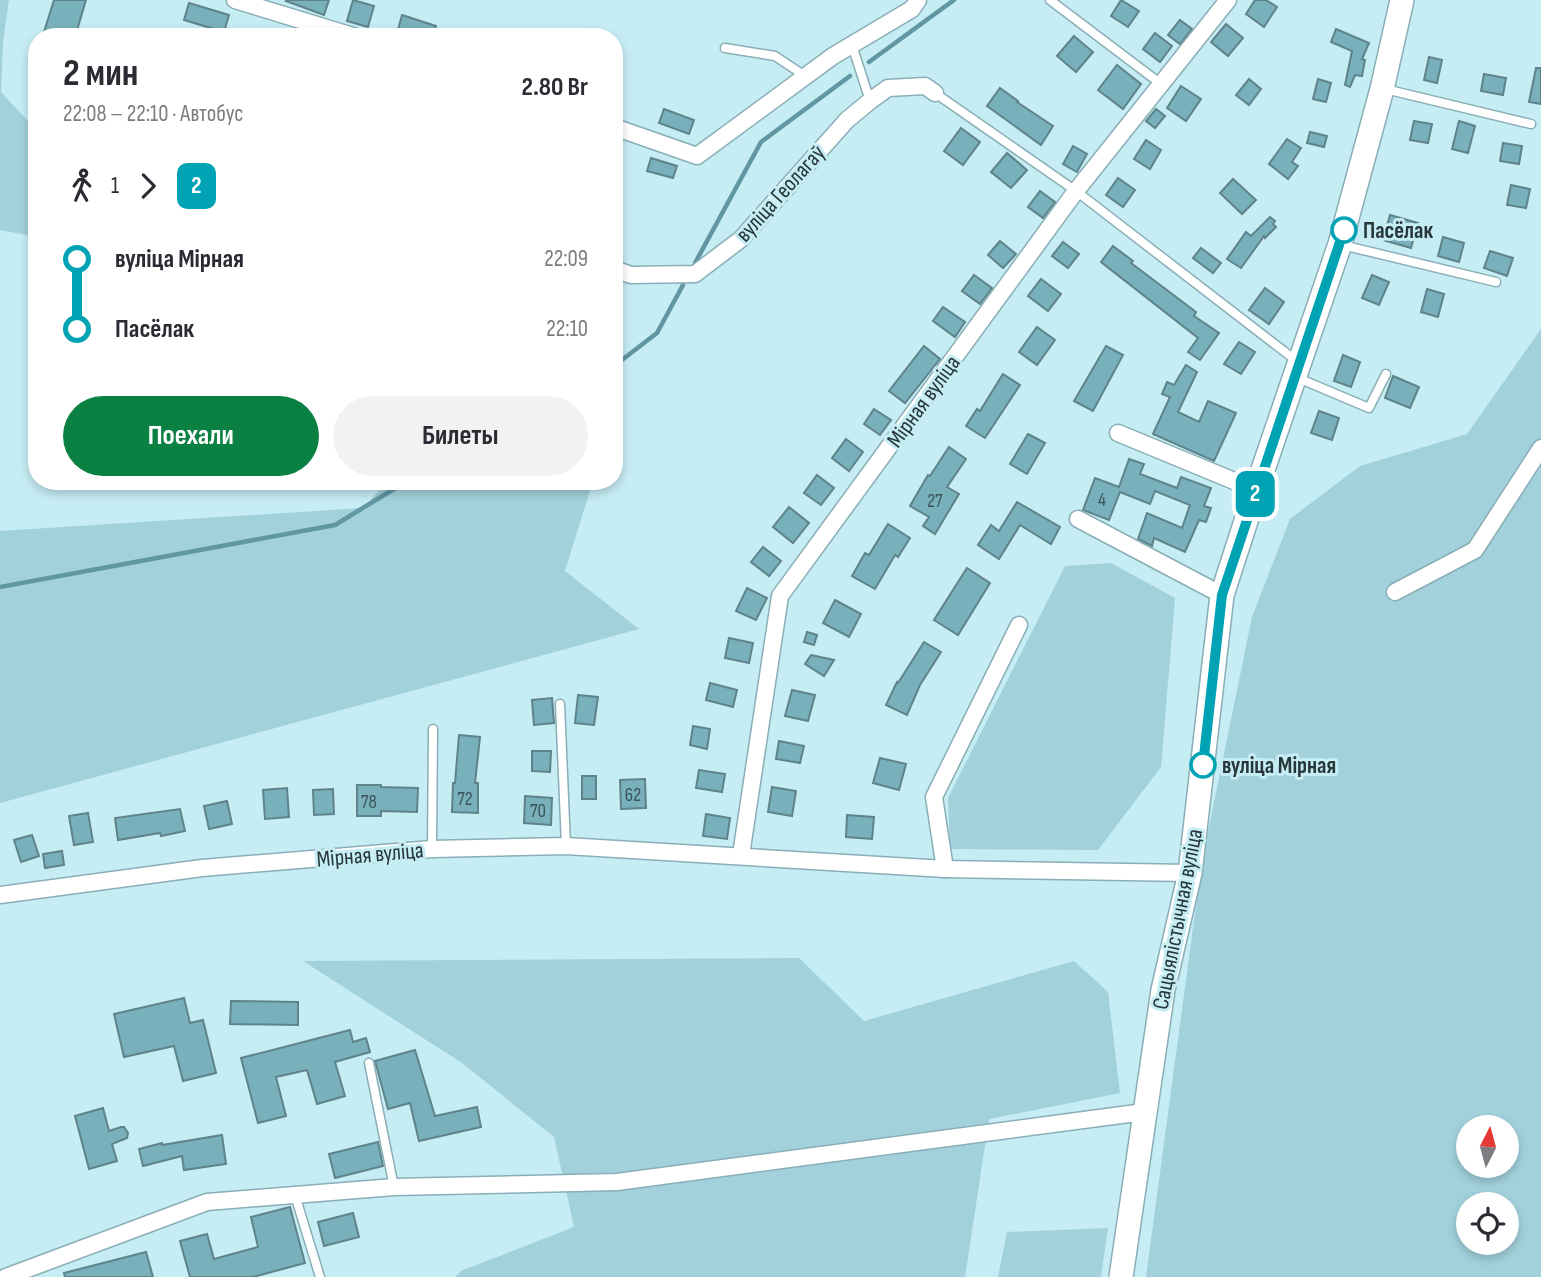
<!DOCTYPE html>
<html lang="ru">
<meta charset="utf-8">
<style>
:root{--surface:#fff;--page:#f2f2f3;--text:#2b2b33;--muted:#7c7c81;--accent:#0b8043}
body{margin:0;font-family:"Sofia Sans Condensed",sans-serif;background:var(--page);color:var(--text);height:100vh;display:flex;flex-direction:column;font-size:26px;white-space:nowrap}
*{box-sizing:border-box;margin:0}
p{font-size:23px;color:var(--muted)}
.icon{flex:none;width:38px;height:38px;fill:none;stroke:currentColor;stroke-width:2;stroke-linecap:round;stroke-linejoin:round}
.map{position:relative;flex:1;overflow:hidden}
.side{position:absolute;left:28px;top:28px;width:595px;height:462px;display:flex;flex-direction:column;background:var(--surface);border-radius:28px;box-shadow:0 4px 10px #0003}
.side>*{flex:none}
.badge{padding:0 14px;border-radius:10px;font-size:24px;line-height:46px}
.needle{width:46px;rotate:6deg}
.fabs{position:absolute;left:1456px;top:1115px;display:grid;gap:14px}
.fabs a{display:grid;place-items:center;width:63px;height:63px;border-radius:50%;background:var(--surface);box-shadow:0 4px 10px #0003;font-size:35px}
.map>.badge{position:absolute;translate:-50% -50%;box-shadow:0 0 0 4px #fff}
.legs{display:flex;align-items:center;gap:10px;height:77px;padding:0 35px;font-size:23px}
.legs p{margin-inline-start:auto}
.overview{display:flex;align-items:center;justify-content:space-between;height:119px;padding:0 35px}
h1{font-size:38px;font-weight:700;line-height:52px}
.action{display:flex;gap:14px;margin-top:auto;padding:14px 35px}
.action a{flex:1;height:80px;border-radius:42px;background:var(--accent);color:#fff;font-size:28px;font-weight:700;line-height:80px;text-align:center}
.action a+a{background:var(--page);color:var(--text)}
ul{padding:0 35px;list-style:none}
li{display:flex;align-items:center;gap:24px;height:70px;font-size:26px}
li i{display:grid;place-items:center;width:10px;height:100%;margin:0 9px;background:currentColor}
li i::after{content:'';width:18px;height:18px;margin:-9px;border:5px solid;border-radius:50%;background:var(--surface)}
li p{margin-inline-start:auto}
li:first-child i{background:linear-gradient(#0000 50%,currentColor 0)}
li:last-child i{background:linear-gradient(currentColor 50%,#0000 0)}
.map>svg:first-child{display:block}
</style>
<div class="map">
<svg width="1541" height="1277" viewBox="0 0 1541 1277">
<rect width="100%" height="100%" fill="#c6ecf4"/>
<!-- green -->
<g fill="#a2d1dc" fill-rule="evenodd">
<polygon points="0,0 9,0 3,42 1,92 37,131 37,237 0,230"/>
<path d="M1541,329V1277H1146L1202,861L1252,617L1290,519L1360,466L1467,434ZM1468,1127H1507V1166H1468ZM1468,1204H1507V1242H1468Z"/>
<polygon points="388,481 593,481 565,571 639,629 0,803 0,531 363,508"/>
<polygon points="1111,563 1175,598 1161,767 1098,850 950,849 948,798 1065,566"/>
<polygon points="799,958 864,1021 1074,961 1108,992 1120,1093 989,1119 965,1277 455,1277 461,1271 574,1227 554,1137 462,1063 303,961"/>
<polygon points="1108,1228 1101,1277 998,1277 1007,1232"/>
</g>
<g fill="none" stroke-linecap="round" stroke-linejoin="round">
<!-- stream -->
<g stroke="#6097a3" stroke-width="4.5">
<polyline points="869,62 954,0"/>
<polyline points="695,263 761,142 850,76"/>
<polyline points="614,366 657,333 683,285"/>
<polyline points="0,587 335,525 407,481"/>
</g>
</g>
<!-- building -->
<g fill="#78b0bc" stroke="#5f838a" stroke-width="2">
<polygon points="54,0 86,0 75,37 59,37 44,32"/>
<polygon points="287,0 329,0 324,15 286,1"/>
<polygon points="353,0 374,6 368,27 347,21"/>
<polygon points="1121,0 1139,11 1128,27 1111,16"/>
<polygon points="1255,0 1266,0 1277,7 1264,27 1246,14"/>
<polygon points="189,3 229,15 224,32 184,20"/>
<polygon points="402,15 436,26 433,37 396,37"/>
<polygon points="1180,20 1192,29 1180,44 1168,35"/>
<polygon points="1226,24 1243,38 1228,56 1211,42"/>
<polygon points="1336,29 1369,43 1362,59 1365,60 1362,76 1355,75 1350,87 1345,85 1352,51 1331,42"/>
<polygon points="1155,33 1172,46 1160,62 1143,49"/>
<polygon points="1074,36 1093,52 1076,72 1057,56"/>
<polygon points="1429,57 1442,60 1437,83 1424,80"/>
<polygon points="1117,65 1141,84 1123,109 1098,90"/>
<polygon points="1536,68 1541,68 1541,104 1529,102"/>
<polygon points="1484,74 1506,78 1503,95 1481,91"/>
<polygon points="1249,79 1261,89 1249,105 1236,95"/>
<polygon points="1318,79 1331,83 1326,102 1313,99"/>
<polygon points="1181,86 1201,99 1186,121 1167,108"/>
<polygon points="1000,88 1018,101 1017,102 1053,126 1041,145 987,106"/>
<polygon points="664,109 694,120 689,134 659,123"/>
<polygon points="1156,109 1165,116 1155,128 1146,121"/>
<polygon points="1414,121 1432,124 1428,143 1410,140"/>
<polygon points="1459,121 1475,126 1468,153 1452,149"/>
<polygon points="961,128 980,142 963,165 944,151"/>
<polygon points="1310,132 1327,136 1324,147 1307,143"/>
<polygon points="1287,139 1301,148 1292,162 1298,166 1288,179 1269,164"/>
<polygon points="1146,140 1161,150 1150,169 1134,159"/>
<polygon points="1503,143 1522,146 1519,164 1500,161"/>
<polygon points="1073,146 1087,154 1077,172 1063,164"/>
<polygon points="1007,153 1027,170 1011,188 991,172"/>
<polygon points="651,158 677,166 673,178 647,171"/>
<polygon points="1118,178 1135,190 1123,207 1106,195"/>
<polygon points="1233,179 1256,200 1242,214 1220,193"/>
<polygon points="1511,185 1530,189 1526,208 1507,205"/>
<polygon points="1040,191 1055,202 1043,218 1028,207"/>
<polygon points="1390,215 1418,223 1411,248 1383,240"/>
<polygon points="1270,217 1275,221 1273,224 1276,227 1265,238 1264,236 1241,268 1227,259 1246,232 1251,236"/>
<polygon points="1443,237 1464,243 1459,262 1438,256"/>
<polygon points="1000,241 1016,254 1003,268 988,255"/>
<polygon points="1063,242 1079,254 1068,268 1052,256"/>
<polygon points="1113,246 1133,261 1131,263 1196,312 1194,316 1219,333 1200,360 1188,352 1198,338 1101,262"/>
<polygon points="1201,248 1221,263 1213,273 1193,258"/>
<polygon points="1490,251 1513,258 1507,276 1484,268"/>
<polygon points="974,275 992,288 980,304 962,291"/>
<polygon points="1372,275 1389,282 1379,305 1362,298"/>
<polygon points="1041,279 1061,294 1048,311 1028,296"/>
<polygon points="1265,288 1284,302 1269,324 1249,310"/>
<polygon points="1427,289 1444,294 1438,317 1421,312"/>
<polygon points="943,307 965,322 955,337 933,321"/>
<polygon points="1037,327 1055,340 1037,365 1019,352"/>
<polygon points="1239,342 1255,352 1241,374 1224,364"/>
<polygon points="924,346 940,359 905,403 889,391"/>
<polygon points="1106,346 1123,355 1093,411 1074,401"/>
<polygon points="1343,355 1360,362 1351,387 1334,381"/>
<polygon points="1186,365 1197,372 1178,412 1199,422 1208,401 1236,413 1214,461 1153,434 1170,397 1162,394 1167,382 1174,385"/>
<polygon points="1003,374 1020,385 985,438 966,426 977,409 980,411"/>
<polygon points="1393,376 1419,387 1410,408 1385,398"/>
<polygon points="874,409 891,420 880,435 864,424"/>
<polygon points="1319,411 1339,418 1332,440 1311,433"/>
<polygon points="1028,434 1045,443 1027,474 1010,464"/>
<polygon points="846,439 863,452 849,471 832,458"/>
<polygon points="949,447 966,459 947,487 959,494 935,534 923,526 929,517 910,506 928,475 930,476"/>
<polygon points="1129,459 1144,464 1140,474 1177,488 1181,477 1211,488 1204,506 1211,508 1206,522 1199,520 1185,552 1154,538 1152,546 1138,539 1147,513 1182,528 1190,505 1155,491 1150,504 1120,492 1109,520 1083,510 1095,478 1119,487"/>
<polygon points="817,475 834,488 821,505 804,493"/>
<polygon points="1017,502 1060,527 1051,544 1020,525 999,559 978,545 991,525 999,531"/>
<polygon points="789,507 809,523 793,543 773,527"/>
<polygon points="888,524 910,538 898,557 895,555 875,589 852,576 865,553 869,555"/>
<polygon points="763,547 781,561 769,576 751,562"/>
<polygon points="967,568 990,583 958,635 934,620"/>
<polygon points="747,588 767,598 756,620 736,611"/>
<polygon points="835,600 861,614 849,637 823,623"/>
<polygon points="807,632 817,635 814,645 804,642"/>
<polygon points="729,638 753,643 749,663 725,658"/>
<polygon points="924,642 941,652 920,685 907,715 886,705 897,682 898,683"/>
<polygon points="811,655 834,660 824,676 805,664"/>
<polygon points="710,683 737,690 733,707 706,700"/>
<polygon points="792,690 815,695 808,721 785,716"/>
<polygon points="578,695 598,697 594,725 575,723"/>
<polygon points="552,698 554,723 534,725 532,700"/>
<polygon points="693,726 710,729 707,749 690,745"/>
<polygon points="459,735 480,737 475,783 478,783 478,813 452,812 453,783 455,783"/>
<polygon points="779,741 804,746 800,763 776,759"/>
<polygon points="532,751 551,751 550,772 532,771"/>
<polygon points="880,758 906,764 899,790 873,783"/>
<polygon points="699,770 725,774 722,792 696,788"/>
<rect x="582" y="776" width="14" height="23"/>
<polygon points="645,779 646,808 621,809 620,780"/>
<polygon points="357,785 381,785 381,787 418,788 417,812 381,811 381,816 357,816"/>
<polygon points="772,787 796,791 792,816 768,812"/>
<polygon points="287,788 289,817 265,819 263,790"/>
<polygon points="333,789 334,814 314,815 313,790"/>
<polygon points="525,796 552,798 551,825 524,823"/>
<polygon points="227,801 232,824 209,829 204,806"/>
<polygon points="180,809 185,831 161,836 160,833 118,840 115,818"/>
<polygon points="88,813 93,842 74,845 69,816"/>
<polygon points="706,814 730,818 727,839 703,836"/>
<polygon points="847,815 874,817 872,839 846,837"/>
<polygon points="32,835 39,856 21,862 14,840"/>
<polygon points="62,851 64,865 45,868 43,854"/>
<polygon points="184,998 190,1023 203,1020 216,1073 183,1081 174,1046 124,1057 114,1014"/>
<polygon points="231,1001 298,1002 298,1025 230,1024"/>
<polygon points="350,1030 353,1042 366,1038 370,1052 335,1062 345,1096 317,1104 307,1070 276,1077 286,1116 258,1123 241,1058"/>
<polygon points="415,1050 435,1116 477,1107 481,1127 419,1141 410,1103 388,1109 375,1061"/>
<polygon points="103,1108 109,1131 121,1127 124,1127 128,1133 127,1138 112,1144 117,1161 89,1169 75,1116"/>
<polygon points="222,1135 226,1164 184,1170 182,1156 143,1166 139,1149 162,1143 162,1145"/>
<polygon points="378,1142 383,1166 335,1178 329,1154"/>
<polygon points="290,1207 305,1263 253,1277 190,1277 180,1241 207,1234 214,1259 258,1247 251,1217"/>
<polygon points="353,1213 359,1237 324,1246 318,1222"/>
<polygon points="146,1252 153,1277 65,1277 64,1273"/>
</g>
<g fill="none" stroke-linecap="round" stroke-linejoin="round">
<!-- lane casing -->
<g stroke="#89aeb6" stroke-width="11">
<g id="lane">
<polyline points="1050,0 1161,84"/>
<polyline points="852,45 870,101"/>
<polyline points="725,48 775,56 805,76"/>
<polyline points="1385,89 1531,124"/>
<polyline points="935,93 1076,191 1298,362"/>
<polyline points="1342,245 1496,282"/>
<polyline points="1298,378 1369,408 1386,374"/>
<polyline points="560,704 566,846"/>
<polyline points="432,849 433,729"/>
<polyline points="369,1063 394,1187"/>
<polyline points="295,1195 320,1277"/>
</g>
</g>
<!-- street casing -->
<g stroke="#89aeb6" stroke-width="19">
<g id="street">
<polyline points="235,0 356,37"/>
<polyline points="614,127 697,156 833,56 912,9 918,0"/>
<polyline points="614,269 631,275 695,274 741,239 847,120 870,101 888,88 925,86 935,93"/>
<polyline points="1118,433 1256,490"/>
<polyline points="1078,519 1222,595"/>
<polyline points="1395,592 1475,550 1541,448"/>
<polyline points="741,855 780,596 1076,191 1228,0"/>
<polyline points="945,869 934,797 1019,625"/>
<polyline points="0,895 202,868 432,849 566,846 945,869 1190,873"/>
<polyline points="6,1277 207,1202 394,1187 617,1182 1144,1112"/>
</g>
</g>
<!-- secondary casing -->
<g stroke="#89aeb6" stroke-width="26">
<polyline id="secondary" points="1121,1277 1163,990 1190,873 1222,595 1256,490 1340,244 1382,89 1402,0"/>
</g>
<!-- lane -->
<use href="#lane" stroke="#fff" stroke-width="8"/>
<!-- street -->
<use href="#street" stroke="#fff" stroke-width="16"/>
<!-- secondary -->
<use href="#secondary" stroke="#fff" stroke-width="23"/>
</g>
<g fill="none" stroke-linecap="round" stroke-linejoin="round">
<!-- line-1 casing -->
<g stroke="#fff" stroke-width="16">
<polyline id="line-1" points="1203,765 1222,595 1344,230"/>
</g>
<!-- line-1 -->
<use href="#line-1" stroke="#00a3b4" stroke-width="10"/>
</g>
<!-- markers -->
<g fill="#fff" stroke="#00a3b4" stroke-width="3.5">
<circle cx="1344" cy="230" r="12"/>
<circle cx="1203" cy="765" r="12"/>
</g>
<g text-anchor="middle" stroke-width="6" stroke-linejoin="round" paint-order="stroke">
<!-- number labels -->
<g font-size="19" fill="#3c555a">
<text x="1102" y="506">4</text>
<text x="935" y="507">27</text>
<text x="633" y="801">62</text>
<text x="465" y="805">72</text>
<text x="369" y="808">78</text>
<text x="538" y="817">70</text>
</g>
<!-- street labels -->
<g font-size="23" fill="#28373a" stroke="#c6ecf4">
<text transform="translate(780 193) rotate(-48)" y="8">вуліца Геолагаў</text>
<text transform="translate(923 401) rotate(-54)" y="8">Мірная вуліца</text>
<text transform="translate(370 854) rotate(-5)" y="8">Мірная вуліца</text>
<text transform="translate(1177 919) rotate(-79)" y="8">Сацыялістычная вуліца</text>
</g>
<!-- stop labels -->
<g font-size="23" font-weight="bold" fill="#28373a" stroke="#c6ecf4" text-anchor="start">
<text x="1363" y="238">Пасёлак</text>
<text x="1222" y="773">вуліца Мірная</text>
</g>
</g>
</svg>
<div class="fabs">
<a><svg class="needle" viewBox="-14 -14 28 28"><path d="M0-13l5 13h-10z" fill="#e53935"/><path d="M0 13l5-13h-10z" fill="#7c7c81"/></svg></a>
<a><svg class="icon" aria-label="locate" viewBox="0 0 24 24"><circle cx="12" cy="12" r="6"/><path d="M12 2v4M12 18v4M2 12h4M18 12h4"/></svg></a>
</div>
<b class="badge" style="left:1255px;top:494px;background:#00a3b4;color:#fff">2</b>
<section class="side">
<div class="overview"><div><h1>2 мин</h1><p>22:08 – 22:10 · Автобус</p></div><b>2.80 Br</b></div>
<div class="legs"><svg class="icon" aria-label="walk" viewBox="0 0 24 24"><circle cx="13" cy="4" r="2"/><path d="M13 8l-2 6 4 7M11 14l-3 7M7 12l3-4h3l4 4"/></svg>1<svg class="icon" aria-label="forward" viewBox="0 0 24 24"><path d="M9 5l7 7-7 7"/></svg><b class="badge" style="background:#00a3b4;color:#fff">2</b></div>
<ul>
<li><i style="color:#00a3b4"></i><b>вуліца Мірная</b><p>22:09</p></li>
<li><i style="color:#00a3b4"></i><b>Пасёлак</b><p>22:10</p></li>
</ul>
<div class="action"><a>Поехали</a><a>Билеты</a></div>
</section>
</div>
